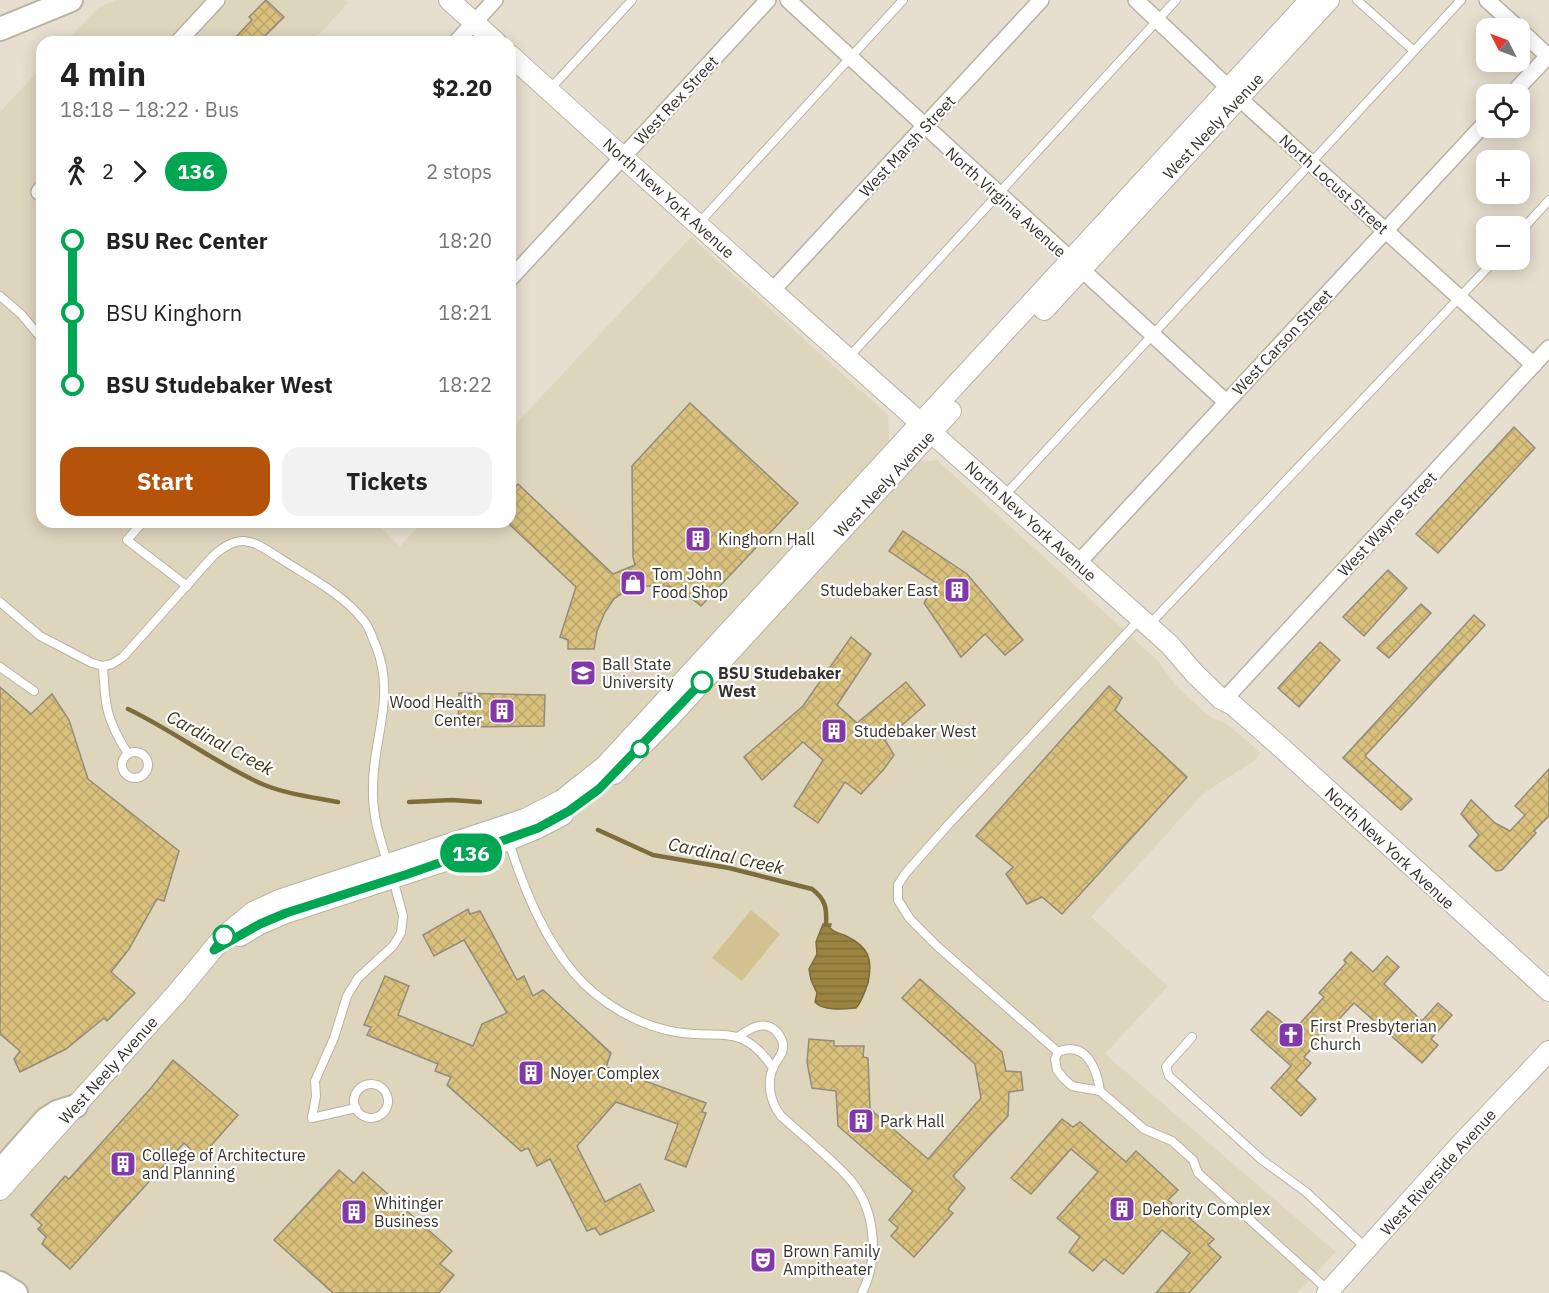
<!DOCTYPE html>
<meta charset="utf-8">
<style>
:root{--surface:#fff;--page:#f2f2f2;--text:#222;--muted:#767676;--accent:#b45309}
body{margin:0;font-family:"IBM Plex Sans",sans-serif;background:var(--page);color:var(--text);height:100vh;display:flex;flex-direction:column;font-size:22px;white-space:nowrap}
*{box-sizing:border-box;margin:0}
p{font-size:20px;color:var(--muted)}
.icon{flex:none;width:33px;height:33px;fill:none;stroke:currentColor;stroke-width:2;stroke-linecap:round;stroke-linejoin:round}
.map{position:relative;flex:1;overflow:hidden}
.drawer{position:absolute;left:36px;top:36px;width:480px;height:492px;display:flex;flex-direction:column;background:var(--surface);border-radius:18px;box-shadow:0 3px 15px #0003}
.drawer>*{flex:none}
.badge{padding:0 12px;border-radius:20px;font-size:21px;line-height:39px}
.needle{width:39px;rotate:312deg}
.tools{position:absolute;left:1476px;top:18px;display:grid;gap:12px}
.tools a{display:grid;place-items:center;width:54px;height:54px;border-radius:12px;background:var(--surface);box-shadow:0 3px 15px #0003;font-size:30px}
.map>.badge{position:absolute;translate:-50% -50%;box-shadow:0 0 0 3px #fff}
.legs{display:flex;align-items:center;gap:9px;height:66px;padding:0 24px;font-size:20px}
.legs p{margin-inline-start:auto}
.headline{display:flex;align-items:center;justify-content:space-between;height:102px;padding:0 24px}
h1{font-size:33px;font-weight:700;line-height:45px}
.button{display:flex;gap:12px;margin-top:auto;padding:12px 24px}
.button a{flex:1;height:69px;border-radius:18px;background:var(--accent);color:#fff;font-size:24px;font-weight:700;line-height:69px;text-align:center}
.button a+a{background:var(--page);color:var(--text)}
ul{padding:0 24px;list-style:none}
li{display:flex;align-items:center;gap:21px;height:72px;font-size:22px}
li i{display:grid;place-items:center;width:9px;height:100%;margin:0 8px;background:currentColor}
li i::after{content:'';width:15px;height:15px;margin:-8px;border:4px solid;border-radius:50%;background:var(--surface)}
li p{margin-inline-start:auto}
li:first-child i{background:linear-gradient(#0000 50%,currentColor 0)}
li:last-child i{background:linear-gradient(currentColor 50%,#0000 0)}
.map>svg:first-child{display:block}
</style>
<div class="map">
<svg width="1549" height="1293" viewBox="0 0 1549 1293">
<defs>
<pattern id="water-rules" width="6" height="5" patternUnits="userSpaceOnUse" patternTransform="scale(1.5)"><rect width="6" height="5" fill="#9c8543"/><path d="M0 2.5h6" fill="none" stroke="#806d38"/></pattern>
<pattern id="building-cross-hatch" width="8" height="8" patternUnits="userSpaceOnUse" patternTransform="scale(1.5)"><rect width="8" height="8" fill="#d9c17d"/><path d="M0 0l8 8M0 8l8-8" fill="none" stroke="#bba66c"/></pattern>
</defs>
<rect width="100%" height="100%" fill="#e6dfcf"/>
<!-- built -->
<g fill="#ded5bd">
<polygon points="116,0 344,0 348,3 312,42 65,42 98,8"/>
<polygon points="42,67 42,522 374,522 400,546 423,522 510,522 510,430 691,237 888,415 889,440 924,462 937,460 1157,660 1177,687 1210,717 1227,724 1260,752 1257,759 1204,793 1091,917 1168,986 1105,1054 1336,1252 1297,1293 0,1293 0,112"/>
</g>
<!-- garden -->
<polygon fill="#d3c191" points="751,910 780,934 742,981 712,958"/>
<!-- water -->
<path fill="url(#water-rules)" stroke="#7d6c3c" stroke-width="1.5" d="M823,924H831L830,928C835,933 840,933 846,936C869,947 873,959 868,983C865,991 862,1002 856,1008C844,1009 822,1011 815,1002L817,993L811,980L809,969L817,954L816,942Z"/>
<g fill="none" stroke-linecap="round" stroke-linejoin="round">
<!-- stream -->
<g stroke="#7d6c3c" stroke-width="4.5">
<path d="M128,709C174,731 215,763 262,784C286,794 312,797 338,802"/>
<polyline points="409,802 452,800 480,802"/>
<path d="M598,830L653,855L729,868L812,889C825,899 827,907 826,924"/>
</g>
</g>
<!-- building -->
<g fill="url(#building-cross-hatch)" stroke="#928c7c" stroke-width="1.5">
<polygon points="266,0 284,17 259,42 231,42 252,20 249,17"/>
<polygon points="690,403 798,503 701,606 680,589 667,586 644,586 627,590 614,599 605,612 597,631 594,649 568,649 568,640 560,637 576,587 510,525 510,492 518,484 613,574 635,565 633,557 632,466"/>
<polygon points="1514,427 1535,448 1438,553 1416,534"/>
<polygon points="903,531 967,574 1023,640 1005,655 985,634 961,657 924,603 936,583 889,551"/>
<polygon points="1388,570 1407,588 1364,636 1343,617"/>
<polygon points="1421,604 1431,613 1389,658 1377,648"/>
<polygon points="1474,615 1485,625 1365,756 1412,799 1401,810 1343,758"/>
<polygon points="851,637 871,654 837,705 857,723 906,682 925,705 885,740 894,755 884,769 861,794 845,782 818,823 794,806 823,760 803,742 762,780 744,757 803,706"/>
<polygon points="1320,642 1340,660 1299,707 1278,688"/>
<polygon points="1109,686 1122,698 1115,710 1187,777 1062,914 1042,897 1027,904 1006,874 1013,867 976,836"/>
<polygon points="0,687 31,714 52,694 69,720 88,779 179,851 164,901 157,899 129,949 111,972 135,993 107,1021 104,1018 66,1049 20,1072 14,1059 20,1051 0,1034"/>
<polygon points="459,693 545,695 544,726 458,727"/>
<polygon points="1549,769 1549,816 1534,831 1536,833 1502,870 1496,871 1469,846 1479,835 1461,814 1471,800 1495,823 1510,831 1525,815 1515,806"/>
<polygon points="468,909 470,914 480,911 517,980 524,976 533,996 543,990 611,1053 606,1067 706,1103 702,1112 706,1113 686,1167 665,1159 678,1124 616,1102 577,1146 605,1202 640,1184 654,1211 600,1235 595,1228 587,1231 550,1159 537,1166 528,1148 521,1151 447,1085 451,1077 435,1071 438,1064 367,1035 371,1027 364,1025 385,976 409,986 398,1015 473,1046 482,1024 507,1013 464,940 434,956 423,935"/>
<polygon points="1351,952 1373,972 1387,956 1399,967 1384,984 1422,1021 1438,1003 1452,1015 1431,1039 1438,1045 1422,1063 1354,1003 1304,1057 1311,1063 1296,1080 1316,1099 1301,1116 1271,1088 1291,1066 1251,1030 1268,1011 1293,1031 1324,997 1319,993 1346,963 1344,960"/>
<polygon points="920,979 1002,1052 1006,1071 1021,1072 1023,1090 1009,1092 1008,1116 953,1176 965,1188 948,1209 953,1213 914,1257 891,1236 898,1228 889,1220 913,1191 838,1126 836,1091 812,1088 807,1062 809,1039 834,1041 834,1046 864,1046 863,1057 868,1058 870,1109 928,1159 981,1098 975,1064 902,998"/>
<polygon points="173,1060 238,1115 200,1158 184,1143 70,1269 42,1244 46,1237 38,1229 42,1225 31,1215 65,1176 69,1179 151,1088"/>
<polygon points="1062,1119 1073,1127 1080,1122 1126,1162 1136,1151 1178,1190 1168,1200 1214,1239 1208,1245 1221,1257 1189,1293 1156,1293 1190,1253 1162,1230 1123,1274 1104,1259 1093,1271 1069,1252 1080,1237 1057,1218 1098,1172 1071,1149 1031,1194 1011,1178"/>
<polygon points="339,1170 354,1183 363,1172 452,1251 440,1264 454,1275 439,1293 333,1293 274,1240"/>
</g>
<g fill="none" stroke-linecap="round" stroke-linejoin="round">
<!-- service casing -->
<g stroke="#b8b2a2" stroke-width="10">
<g id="service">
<polyline points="1357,0 1414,51"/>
<polyline points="550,89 632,0"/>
<polyline points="699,223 903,0"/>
<polyline points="1520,232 1549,200"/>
<polyline points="0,296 21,314 42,339"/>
<polyline points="849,357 1176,0"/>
<polyline points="1005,495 1461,0"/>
<polyline points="143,522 127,540 187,586"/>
<path d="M0,602L40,636L92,663L103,666L112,664L123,657L213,556C241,531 253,541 281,559C309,577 343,594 364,621C370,628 372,638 376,646C397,699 371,741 373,794C373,819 381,841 388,865"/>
<polyline points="1149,625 1495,260"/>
<path d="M103,666C105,706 106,719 128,754"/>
<polyline points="0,667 34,691"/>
<circle cx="135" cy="765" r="13"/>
<path d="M509,842C523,887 543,937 574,973C598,1002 639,1026 676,1032C722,1040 742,1022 773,1068"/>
<path d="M739,1036C751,1028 765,1019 777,1032C780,1036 783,1040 783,1045C784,1054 777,1059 774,1066C766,1082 770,1102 781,1116C802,1135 826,1154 846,1175C876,1206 880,1256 862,1293"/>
<polyline points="1192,1037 1169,1063 1166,1067 1169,1076 1262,1160 1306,1192 1366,1248"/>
<polyline points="1058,1052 937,946 910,919 898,900 898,885 905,874 948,825 1139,620"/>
<polyline points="1058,1052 1055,1059 1057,1070 1064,1079 1072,1086 1100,1091 1144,1129 1172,1141 1193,1160 1198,1173 1329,1291"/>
<path d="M1058,1052C1086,1040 1097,1069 1100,1091"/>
<circle cx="371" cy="1101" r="17"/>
<polyline points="356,1108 312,1118 316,1096 315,1081 334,1038 347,996 358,978 393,946 401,933 403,916 393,879"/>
</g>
</g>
<!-- minor casing -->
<g stroke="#b8b2a2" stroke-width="18">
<g id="minor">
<polyline points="788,0 1226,402"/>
<polyline points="1136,0 1251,109 1534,365"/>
<polyline points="1487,0 1518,28"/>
<polyline points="1520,30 1549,57"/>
<polyline points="178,42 217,0"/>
<polyline points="456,42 495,0"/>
<polyline points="1512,94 1549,55"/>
<polyline points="39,192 42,188"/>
<polyline points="510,279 768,0"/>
<polyline points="772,291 1041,0"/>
<polyline points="1078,563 1486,122"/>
<polyline points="1224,700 1549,348"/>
</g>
</g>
<!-- tertiary casing -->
<g stroke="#b8b2a2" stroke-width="22">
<g id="tertiary">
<polyline points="449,0 496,42"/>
<path d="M510,55C728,254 950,448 1170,645L1195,674L1221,699L1233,705L1284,750L1549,991"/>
<polyline points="1044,310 1329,0"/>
<polyline points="614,774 671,716 951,411"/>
<polyline points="240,936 260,924 286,913 509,840 538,828 563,815"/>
<polyline points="0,1190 176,994 224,936 253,912 279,900 525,819 562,800 605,766 1310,0"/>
<polyline points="1327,1293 1459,1146 1549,1051"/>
</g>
</g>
<!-- secondary casing -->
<g stroke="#b8b2a2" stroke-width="26">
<g id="secondary">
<polyline points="0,29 71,0"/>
<polyline points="0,1171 46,1119 57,1112 76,1106"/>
<polyline points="0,1283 16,1293"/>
</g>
</g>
<!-- service -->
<use href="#service" stroke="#fff" stroke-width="8"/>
<!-- minor -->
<use href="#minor" stroke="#fff" stroke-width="15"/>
<!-- tertiary -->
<use href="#tertiary" stroke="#fff" stroke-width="20"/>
<!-- secondary -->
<use href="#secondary" stroke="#fff" stroke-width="22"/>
</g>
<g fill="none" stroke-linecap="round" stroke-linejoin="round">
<!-- line-1 casing -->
<g stroke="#fff" stroke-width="14">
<polyline id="line-1" points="224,936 214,950 260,924 286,913 408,874 538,828 569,811 599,789 702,682"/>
</g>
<!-- line-1 -->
<use href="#line-1" stroke="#00a651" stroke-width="9"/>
</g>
<!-- icons -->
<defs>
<g id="building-square" transform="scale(1.35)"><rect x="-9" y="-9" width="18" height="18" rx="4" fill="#8338aa" stroke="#fff"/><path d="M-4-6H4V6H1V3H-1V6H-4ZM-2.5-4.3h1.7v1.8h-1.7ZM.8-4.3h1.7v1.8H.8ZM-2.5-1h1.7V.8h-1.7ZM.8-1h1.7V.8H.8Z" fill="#fff"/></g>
<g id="shop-square" transform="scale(1.35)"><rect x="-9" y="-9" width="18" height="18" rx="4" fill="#8338aa" stroke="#fff"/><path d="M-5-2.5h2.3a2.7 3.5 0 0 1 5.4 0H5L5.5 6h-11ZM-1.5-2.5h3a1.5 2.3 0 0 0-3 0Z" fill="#fff"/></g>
<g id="university-square" transform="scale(1.35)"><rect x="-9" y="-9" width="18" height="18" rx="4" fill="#8338aa" stroke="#fff"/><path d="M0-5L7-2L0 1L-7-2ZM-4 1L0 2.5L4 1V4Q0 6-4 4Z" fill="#fff"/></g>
<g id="church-square" transform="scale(1.35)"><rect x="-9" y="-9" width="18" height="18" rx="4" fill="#8338aa" stroke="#fff"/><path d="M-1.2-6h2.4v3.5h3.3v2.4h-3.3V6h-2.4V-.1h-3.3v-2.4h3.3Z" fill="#fff"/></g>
<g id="theatre-square" transform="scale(1.35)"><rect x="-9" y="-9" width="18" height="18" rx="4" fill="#8338aa" stroke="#fff"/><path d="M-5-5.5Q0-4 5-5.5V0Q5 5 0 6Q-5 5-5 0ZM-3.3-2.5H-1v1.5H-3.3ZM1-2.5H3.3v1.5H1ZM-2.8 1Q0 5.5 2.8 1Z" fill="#fff"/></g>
</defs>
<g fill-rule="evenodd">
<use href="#building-square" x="698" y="539"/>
<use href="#shop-square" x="633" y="583"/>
<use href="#building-square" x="957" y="590"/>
<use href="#university-square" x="583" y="673"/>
<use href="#building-square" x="502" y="711"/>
<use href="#building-square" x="834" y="731"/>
<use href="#church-square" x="1291" y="1035"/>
<use href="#building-square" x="531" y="1073"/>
<use href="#building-square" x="861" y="1121"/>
<use href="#building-square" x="123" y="1164"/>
<use href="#building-square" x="1122" y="1209"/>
<use href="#building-square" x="354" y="1212"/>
<use href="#theatre-square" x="763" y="1260"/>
</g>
<!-- markers -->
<g fill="#fff" stroke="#00a651" stroke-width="3">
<circle cx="702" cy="682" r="10"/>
<circle cx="640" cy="749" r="8"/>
<circle cx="224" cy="936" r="10"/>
</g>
<g text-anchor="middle" stroke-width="4.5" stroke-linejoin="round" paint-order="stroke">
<!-- street labels -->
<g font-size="16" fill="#35322c" stroke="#fff">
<text transform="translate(676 100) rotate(-47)" y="6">West Rex Street</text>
<text transform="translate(1213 126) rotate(-47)" y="6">West Neely Avenue</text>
<text transform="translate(907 146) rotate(-47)" y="6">West Marsh Street</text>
<text transform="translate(1334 184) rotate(42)" y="6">North Locust Street</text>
<text transform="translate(669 198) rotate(42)" y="6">North New York Avenue</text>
<text transform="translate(1006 202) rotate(42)" y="6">North Virginia Avenue</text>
<text transform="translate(1282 342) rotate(-47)" y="6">West Carson Street</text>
<text transform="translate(884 484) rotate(-47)" y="6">West Neely Avenue</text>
<text transform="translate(1031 521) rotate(42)" y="6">North New York Avenue</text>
<text transform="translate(1387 524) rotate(-47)" y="6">West Wayne Street</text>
<text transform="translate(1390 848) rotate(43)" y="6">North New York Avenue</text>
<text transform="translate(108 1070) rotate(-48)" y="6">West Neely Avenue</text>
<text transform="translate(1438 1172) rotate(-48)" y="6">West Riverside Avenue</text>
</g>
<!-- poi labels -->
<g font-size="16" fill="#35322c" stroke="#fff" text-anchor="start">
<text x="718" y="545">Kinghorn Hall</text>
<text x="652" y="580">Tom John<tspan x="652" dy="18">Food Shop</tspan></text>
<text x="938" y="596" text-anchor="end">Studebaker East</text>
<text x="602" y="670">Ball State<tspan x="602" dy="18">University</tspan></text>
<text x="482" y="708" text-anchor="end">Wood Health<tspan x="482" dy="18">Center</tspan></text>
<text x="854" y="737">Studebaker West</text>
<text x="1310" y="1032">First Presbyterian<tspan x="1310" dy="18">Church</tspan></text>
<text x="550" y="1079">Noyer Complex</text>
<text x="880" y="1127">Park Hall</text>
<text x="142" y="1161">College of Architecture<tspan x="142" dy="18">and Planning</tspan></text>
<text x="374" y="1209">Whitinger<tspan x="374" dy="18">Business</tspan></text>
<text x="1142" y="1215">Dehority Complex</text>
<text x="783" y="1257">Brown Family<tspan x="783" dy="18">Ampitheater</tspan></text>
</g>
<!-- stop labels -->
<g font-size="16" font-weight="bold" fill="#35322c" stroke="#fff" text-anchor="start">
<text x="718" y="679">BSU Studebaker<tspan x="718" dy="18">West</tspan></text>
</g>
<!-- water labels -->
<g font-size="18" font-style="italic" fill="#3f3416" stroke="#fff">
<text transform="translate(220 743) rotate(28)" y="6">Cardinal Creek</text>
<text transform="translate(726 856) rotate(12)" y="6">Cardinal Creek</text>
</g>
</g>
</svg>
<div class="tools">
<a><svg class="needle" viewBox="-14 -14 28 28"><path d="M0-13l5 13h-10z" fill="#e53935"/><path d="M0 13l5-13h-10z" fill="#767676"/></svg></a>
<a><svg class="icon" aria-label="locate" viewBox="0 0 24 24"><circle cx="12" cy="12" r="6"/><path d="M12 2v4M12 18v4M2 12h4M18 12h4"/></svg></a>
<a>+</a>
<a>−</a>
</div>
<b class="badge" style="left:471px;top:853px;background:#00a651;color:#fff">136</b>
<section class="drawer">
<div class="headline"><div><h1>4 min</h1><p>18:18 – 18:22 · Bus</p></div><b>$2.20</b></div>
<div class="legs"><svg class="icon" aria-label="walk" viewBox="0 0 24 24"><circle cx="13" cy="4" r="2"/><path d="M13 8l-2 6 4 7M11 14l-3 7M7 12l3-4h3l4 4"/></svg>2<svg class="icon" aria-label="forward" viewBox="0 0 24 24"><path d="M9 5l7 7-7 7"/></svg><b class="badge" style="background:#00a651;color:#fff">136</b><p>2 stops</p></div>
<ul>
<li><i style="color:#00a651"></i><b>BSU Rec Center</b><p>18:20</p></li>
<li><i style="color:#00a651"></i><span>BSU Kinghorn</span><p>18:21</p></li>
<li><i style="color:#00a651"></i><b>BSU Studebaker West</b><p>18:22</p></li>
</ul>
<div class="button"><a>Start</a><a>Tickets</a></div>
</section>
</div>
